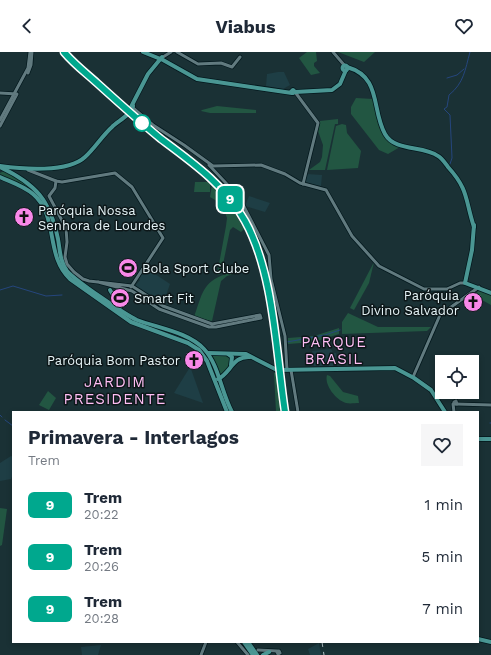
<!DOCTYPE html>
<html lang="pt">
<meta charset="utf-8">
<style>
:root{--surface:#fff;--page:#f6f6f7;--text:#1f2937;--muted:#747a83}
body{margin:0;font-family:"Work Sans",sans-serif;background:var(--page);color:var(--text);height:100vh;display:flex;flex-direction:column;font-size:15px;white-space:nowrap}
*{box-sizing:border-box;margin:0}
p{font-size:13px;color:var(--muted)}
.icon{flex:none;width:22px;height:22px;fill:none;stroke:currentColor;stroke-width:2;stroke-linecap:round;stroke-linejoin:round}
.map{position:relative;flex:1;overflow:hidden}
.drawer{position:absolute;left:12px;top:359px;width:467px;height:232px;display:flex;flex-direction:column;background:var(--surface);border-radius:0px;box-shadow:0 2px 6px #0003}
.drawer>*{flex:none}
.badge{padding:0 8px;border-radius:6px;font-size:14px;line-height:26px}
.tools{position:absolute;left:435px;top:303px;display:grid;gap:8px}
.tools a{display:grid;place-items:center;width:44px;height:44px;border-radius:0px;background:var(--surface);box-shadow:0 2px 6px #0003;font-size:20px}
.map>.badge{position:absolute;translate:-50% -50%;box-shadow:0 0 0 2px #fff}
.round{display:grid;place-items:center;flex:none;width:42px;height:42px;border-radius:0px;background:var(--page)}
.summary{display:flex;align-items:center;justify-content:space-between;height:68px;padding:0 16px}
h1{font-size:19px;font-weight:700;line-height:30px}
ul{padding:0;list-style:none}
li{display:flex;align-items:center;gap:12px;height:52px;padding:0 16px}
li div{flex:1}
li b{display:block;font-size:15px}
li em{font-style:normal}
li .badge{min-width:44px;font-weight:700;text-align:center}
header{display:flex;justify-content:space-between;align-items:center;height:52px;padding:0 16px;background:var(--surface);font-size:18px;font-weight:700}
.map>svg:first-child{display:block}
</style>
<header><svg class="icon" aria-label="back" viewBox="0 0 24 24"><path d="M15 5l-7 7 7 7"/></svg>Viabus<svg class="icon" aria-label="heart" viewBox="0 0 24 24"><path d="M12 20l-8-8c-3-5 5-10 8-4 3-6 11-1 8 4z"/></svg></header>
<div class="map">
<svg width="491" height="603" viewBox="0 0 491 603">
<rect width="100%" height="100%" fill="#1a3135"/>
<!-- built -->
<g fill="#1e3e45">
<polygon points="278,20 284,20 290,33 283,37 266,34 267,22"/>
<polygon points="307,122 322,123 321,134 305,130"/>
<polygon points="249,144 270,151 265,160 245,154"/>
<polygon points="146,216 170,232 163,252 135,234 140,228 139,227"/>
<polygon points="331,297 333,301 336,301 336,310 333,310 333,314 314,314 312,299"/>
<polygon points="190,315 191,317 203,351 174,341"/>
<polygon points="11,404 13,405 13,422 11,427 0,429 0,411"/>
<polygon points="319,591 321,603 310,603 308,597"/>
<polygon points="101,593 98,603 82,603 81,595"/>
</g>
<!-- green -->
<g fill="#225642">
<polygon points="307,0 316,0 317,9 314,11 314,14 320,21 311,23 299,6"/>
<polygon points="338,0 375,0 364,10"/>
<path d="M356,46L373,47C379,68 378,87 400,95L388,102L379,98L351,62V55Z"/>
<polygon points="217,54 256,58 256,61 210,61 201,59 202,58"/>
<polygon points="338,67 338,72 335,72 325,118 309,118 320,110 322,105 323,93 318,79 320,69"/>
<polygon points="342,72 346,73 347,81 361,99 358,116 327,118 336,74"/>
<polygon points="4,119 24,130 40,146 0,123 0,121"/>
<polygon points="195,130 208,130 210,132 210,140 194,140"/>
<polygon points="212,133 232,156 244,177 241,180 233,175 230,178 221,222 217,223 226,174 227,166 222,152 210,145"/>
<polygon points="374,210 369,231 354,258 350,256"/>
<path d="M241,218V220L227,224L221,229L212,269L194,265C202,243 202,230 226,222C231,220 236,218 241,218Z"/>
<polygon points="480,238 491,243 491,253 473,243"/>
<polygon points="348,261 378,275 431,275 427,279 342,282 342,270"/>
<polygon points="339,276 339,282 314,290 288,292 288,286 314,284"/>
<polygon points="211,303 230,303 232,307 227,319 219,325"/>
<polygon points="274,321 279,321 279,335 278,336 281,356 279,357 281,360 276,360"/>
<path d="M327,323L330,324L343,340L358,344L359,351C355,351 350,352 346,351C336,348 324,333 327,323Z"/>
<polygon points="48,339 56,346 49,358 39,353"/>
<polygon points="0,456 7,457 2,493 0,494"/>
</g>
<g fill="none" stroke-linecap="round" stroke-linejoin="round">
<!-- stream -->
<g stroke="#25467d" stroke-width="1">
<polyline points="447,26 457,23 464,17"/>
<path d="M450,112L452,106L450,63L444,57L447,55L449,43C464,31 465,18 470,0"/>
<polyline points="0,238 13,234 46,244 62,243"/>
<polyline points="287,290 325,283 340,278"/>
<polyline points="0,363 2,365"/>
<polyline points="5,368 13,374"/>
<polyline points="490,371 491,371"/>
</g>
<!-- minor casing -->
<g stroke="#03181d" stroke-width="4.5">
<g id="minor">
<polyline points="177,0 198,12 221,11 232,15 240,5"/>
<polyline points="333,0 345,14"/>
<polyline points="163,5 171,0"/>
<polyline points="28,21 31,13 32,0"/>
<polyline points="295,40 318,71 303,132"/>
<polyline points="0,41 17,42 0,74"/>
<polyline points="133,56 153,73 184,93 213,114 261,113 285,122 300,131 326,138 352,184 379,214 424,237 447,237 460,231 465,231"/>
<polyline points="0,68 28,16 30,0"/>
<polyline points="209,113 239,145 269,203 271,227 285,284 287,318"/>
<polyline points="28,118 56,129 62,130 115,121 132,135 163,186 131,235"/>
<polyline points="56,129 55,136 49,144 66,176 67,190 65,205 67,212 74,220 83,227 89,229 132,234 163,254 212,272 260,263 261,266 216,275 209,275 159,257 132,239 98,230"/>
<polyline points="291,318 298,360"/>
<polyline points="413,325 440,263 479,235"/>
<polygon points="456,349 457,352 454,352 454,350"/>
<polyline points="453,352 454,360"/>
<polyline points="456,352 491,353"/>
<polyline points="237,590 248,603"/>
<polyline points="258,598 278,599"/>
<polygon points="279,599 280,601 278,602 277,600"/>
<polyline points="201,603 206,590"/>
</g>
</g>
<!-- major casing -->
<g stroke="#03181d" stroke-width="5.5">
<g id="major">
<polyline points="143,0 163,8 197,27 292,41"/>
<circle cx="345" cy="16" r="2.5"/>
<path d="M347,15C382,25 371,57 385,82C395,100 423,93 438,104C442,106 445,111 448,115C469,138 465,148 474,175"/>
<polygon points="293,38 295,40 293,41 291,40"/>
<polyline points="295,40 332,38 340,32 346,18"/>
<polyline points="131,55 148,22 162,5"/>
<path d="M0,114C22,117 68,121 85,105C95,96 102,84 112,75C118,69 131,63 133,54"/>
<path d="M0,115C36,132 50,148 58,187C60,198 60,210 67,219C76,229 124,262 137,268C158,276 188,280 204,297C219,313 221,340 232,360"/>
<path d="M0,125C11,130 24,134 33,142C59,164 45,204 70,227L131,270L188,291L199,298L207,309L227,360"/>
<polyline points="474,173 472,198 465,231 491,241"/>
<polyline points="110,238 120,255"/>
<polyline points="208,301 246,302 277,318 395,316 414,326 431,338 445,360"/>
<polyline points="228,302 232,305 231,313"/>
<path d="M218,327C231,321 232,304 250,305"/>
<polyline points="478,387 491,387"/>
<polyline points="478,587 491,590"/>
<polyline points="244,590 253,603"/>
<polyline points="248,590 257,603"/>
<polyline points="263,603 269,600"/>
</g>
</g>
<!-- minor -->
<use href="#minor" stroke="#617a7f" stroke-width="3"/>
<!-- major -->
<use href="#major" stroke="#4a9693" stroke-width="4"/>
<!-- rail -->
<g stroke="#b0c0c4" stroke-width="1" stroke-dasharray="5 5" stroke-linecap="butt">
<polyline points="64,0 127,58 208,124 241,162 253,187 263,218 282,329 285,360"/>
<polyline points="322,590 324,603"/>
</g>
</g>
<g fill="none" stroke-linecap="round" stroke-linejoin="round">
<!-- line casing -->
<g stroke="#fff" stroke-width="9">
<path id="line" d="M64,0C74,12 86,21 97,31C118,50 139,69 161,87C192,110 226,134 245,169C274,221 276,301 285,360"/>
</g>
<!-- line -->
<use href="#line" stroke="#00a88e" stroke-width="6"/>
</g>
<!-- icons -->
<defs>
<g id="church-disc" transform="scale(1)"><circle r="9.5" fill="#f988e9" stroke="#0d1719"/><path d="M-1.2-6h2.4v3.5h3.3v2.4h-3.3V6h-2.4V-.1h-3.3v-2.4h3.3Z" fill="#111"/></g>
<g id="stadium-disc" transform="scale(1)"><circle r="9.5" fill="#f988e9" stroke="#0d1719"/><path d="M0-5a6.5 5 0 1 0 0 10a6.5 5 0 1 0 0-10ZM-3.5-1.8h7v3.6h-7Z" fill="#111"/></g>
</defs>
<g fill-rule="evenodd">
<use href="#church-disc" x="24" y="165"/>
<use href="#stadium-disc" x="128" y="216"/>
<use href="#stadium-disc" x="120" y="246"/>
<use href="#church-disc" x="473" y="250"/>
<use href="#church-disc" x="194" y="308"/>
</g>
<!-- markers -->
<circle fill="#fff" stroke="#00a88e" stroke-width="2" cx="142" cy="71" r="8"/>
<g text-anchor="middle" stroke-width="3" stroke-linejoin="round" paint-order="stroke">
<!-- poi labels -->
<g font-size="13" fill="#e4f2f5" stroke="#0d1719" text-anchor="start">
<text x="38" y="163">Paróquia Nossa<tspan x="38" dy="15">Senhora de Lourdes</tspan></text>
<text x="142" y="221">Bola Sport Clube</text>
<text x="459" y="248" text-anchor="end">Paróquia<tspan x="459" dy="15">Divino Salvador</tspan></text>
<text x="134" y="251">Smart Fit</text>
<text x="180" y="313" text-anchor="end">Paróquia Bom Pastor</text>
</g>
<!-- quarter labels -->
<g font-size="15" letter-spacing="1" fill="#febef4" stroke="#0d1719">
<text x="334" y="295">PARQUE<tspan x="334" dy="17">BRASIL</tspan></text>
<text x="115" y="335">JARDIM<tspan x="115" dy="17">PRESIDENTE</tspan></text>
</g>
</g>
</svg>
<div class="tools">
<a><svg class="icon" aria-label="locate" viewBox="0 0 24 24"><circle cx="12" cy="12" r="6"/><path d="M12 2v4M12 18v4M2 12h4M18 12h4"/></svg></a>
</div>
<b class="badge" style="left:230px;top:147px;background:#00a88e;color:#fff">9</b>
<section class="drawer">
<div class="summary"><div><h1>Primavera - Interlagos</h1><p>Trem</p></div><a class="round"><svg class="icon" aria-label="heart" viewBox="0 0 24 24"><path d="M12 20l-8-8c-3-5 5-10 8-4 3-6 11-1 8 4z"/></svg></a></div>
<ul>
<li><span class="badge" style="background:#00a88e;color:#fff">9</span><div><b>Trem</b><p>20:22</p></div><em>1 min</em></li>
<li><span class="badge" style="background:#00a88e;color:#fff">9</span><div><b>Trem</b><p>20:26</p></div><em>5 min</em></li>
<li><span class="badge" style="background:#00a88e;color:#fff">9</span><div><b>Trem</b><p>20:28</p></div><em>7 min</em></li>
</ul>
</section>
</div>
